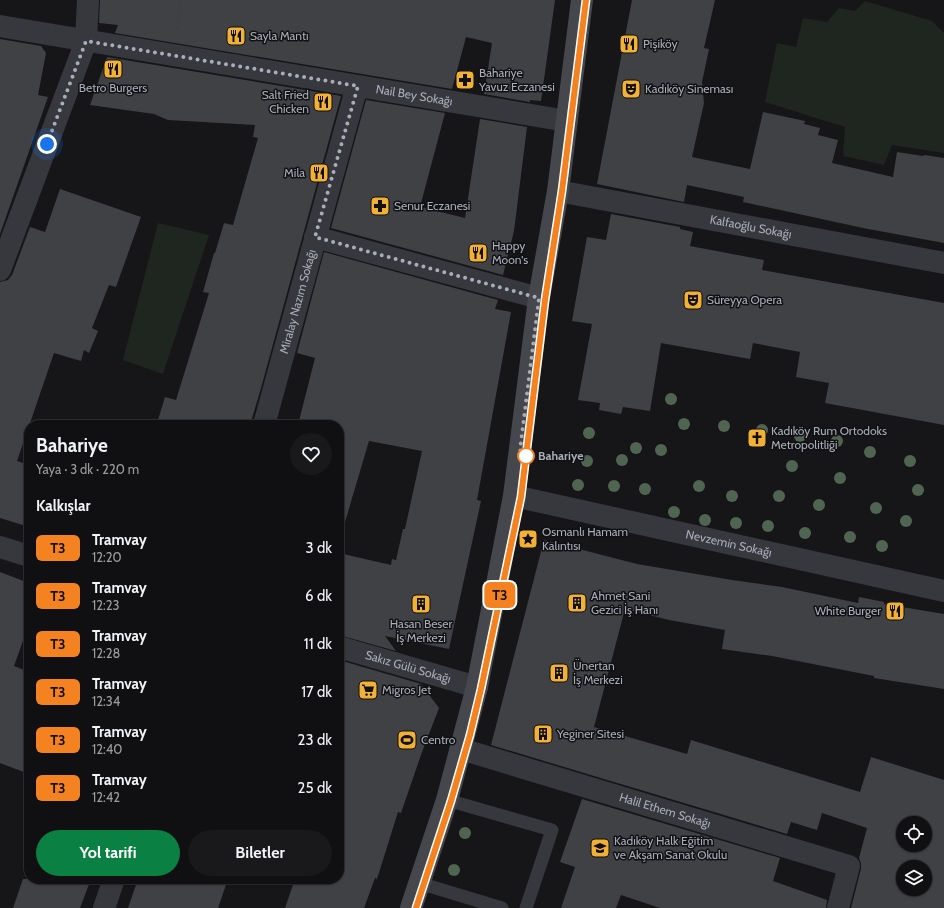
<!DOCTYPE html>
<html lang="tr">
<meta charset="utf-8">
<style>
:root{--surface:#101012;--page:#19191b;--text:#f1f3f6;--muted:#9c9d9f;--line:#303032;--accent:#0b8043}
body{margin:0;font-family:Cabin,sans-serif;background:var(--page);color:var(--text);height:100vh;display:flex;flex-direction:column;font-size:15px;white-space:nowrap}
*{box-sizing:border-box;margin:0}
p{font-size:13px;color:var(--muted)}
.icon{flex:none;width:22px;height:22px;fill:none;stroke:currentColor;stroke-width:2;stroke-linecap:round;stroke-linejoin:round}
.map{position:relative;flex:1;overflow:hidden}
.panel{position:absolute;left:24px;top:420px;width:320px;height:464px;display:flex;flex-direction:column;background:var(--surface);border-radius:16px;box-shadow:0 1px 3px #0004,0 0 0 1px var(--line)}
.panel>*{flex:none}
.badge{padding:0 8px;border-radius:6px;font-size:14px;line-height:26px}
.buttons{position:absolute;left:896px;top:816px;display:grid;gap:8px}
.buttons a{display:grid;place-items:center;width:36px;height:36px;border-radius:50%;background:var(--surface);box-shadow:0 1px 3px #0004,0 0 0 1px var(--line);font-size:20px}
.you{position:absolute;width:20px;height:20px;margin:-10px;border:3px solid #fff;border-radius:50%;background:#1a73e8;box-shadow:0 0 0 6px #1a73e833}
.map>.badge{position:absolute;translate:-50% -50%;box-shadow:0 0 0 2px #fff}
h2{padding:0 12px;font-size:15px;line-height:36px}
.round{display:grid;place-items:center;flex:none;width:42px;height:42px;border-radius:21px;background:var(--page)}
.summary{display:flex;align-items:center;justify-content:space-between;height:68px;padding:0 12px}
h1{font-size:19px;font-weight:700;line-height:30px}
.action{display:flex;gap:8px;margin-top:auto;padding:8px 12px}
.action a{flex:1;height:46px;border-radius:24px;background:var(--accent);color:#fff;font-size:16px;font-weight:700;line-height:46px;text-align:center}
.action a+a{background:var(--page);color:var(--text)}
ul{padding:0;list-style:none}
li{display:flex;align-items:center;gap:12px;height:48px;padding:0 12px}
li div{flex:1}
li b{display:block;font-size:15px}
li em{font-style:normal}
li .badge{min-width:44px;font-weight:700;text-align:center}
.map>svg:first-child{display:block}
</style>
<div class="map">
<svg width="944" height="908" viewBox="0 0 944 908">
<rect width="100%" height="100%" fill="#161618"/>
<!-- green -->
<g fill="#1e261f">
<polygon points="865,1 932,21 944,33 944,153 892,145 884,165 843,156 845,127 765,102 777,43 796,47 803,18 827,22 839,8 855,11"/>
<polygon points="158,223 209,235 163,374 123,360"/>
</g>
<!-- building -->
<g fill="#404145" fill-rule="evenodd">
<polygon points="100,0 555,0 541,101 530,100 530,102 484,94 492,43 466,37 452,89 115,33 118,25 99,23"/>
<polygon points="632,0 715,0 704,48 709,49 702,82 704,103 692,157 750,169 763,112 805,121 804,124 820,128 818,135 838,140 832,163 893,177 897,152 923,156 924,155 944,158 944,243 863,228 743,202 744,197 687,185 684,202 597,184"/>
<polygon points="0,39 41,46 46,53 38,95 48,97 0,234"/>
<polygon points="107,57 341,96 261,388 250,425 173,425 158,420 165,397 176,400 209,293 203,292 214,253 215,253 224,223 233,225 258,138 253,137 255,125 168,120 154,114 90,105"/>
<polygon points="366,100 445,113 420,207 465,218 480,119 527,127 514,231 503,275 331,228"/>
<polygon points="60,189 141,217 116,287 109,285 92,328 98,331 89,353 84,350 81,361 54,353 17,461 29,465 29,527 0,518 0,282 8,280 12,275 30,227 45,232"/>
<polygon points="611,214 680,227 680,229 693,232 690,246 764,260 762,270 944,303 944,425 825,403 829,383 796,377 800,352 753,343 750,359 661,343 650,411 623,407 621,414 599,410 600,403 578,400 592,324 572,321 587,237 606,240"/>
<polygon points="324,252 498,300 495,309 511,312 477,500 481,501 449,649 385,636 396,651 339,635 339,553 391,565 392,559 396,560 403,529 405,529 422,451 369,441 345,522 339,521 339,425 298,425 315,358 297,353"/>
<path d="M544,540L637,564L732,580L782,587L858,603L859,597L884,602V604L944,614V689L874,678V676L772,656L722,649L725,630L669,620L625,609L594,727L687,754L691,740L860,792L871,757L944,780V908H851L861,869V863L859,858L867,828L822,813L817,830L791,822L787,834L491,745ZM903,823H925V845H903ZM903,867H925V889H903Z"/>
<polygon points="0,572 29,583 29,624 14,666 29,672 29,774 0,763"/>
<polygon points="339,660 421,684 439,708 422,752 401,813 398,812 377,879 375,878 364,908 285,908 295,879 339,879"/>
<polygon points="582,799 780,858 773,881 827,900 826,908 660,908 621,895 616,908 561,908 575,867 560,862"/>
<polygon points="23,879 91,879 80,908 13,908"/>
<polygon points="138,879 228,879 218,908 128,908"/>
</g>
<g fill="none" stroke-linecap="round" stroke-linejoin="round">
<!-- path -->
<polyline stroke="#3d3f44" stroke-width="2.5" stroke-dasharray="2 3" stroke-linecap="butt" points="177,29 182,0"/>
<!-- lane -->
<g stroke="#37383d" stroke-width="13">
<polyline points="447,800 552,830 526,908"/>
<polyline points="419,883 502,908"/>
</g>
<!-- street -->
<g stroke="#37383d" stroke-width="22">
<path id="s1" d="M0,26L567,121"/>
<path id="s2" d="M558,191L944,263"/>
<polyline points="315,237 539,298"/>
<polyline points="0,270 86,41 88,0"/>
<path id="s3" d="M264,425L357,86"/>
<path id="s4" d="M514,496L944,591"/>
<polyline points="0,547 29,556"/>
<path id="s5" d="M339,647L477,687"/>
<path id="s6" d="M461,749L849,866L838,908"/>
<polyline points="104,908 114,879"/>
</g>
<!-- secondary -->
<polyline stroke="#45474d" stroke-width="22" points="411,908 447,800 477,687 514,496 539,298 558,191 582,0"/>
<!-- tram -->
<polyline stroke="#4a4c52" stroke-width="1" points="416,908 451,801 466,750 481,689 521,497 545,299 562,191 586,0"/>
</g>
<!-- trees -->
<g fill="#506452">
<circle cx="671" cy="399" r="6"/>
<circle cx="684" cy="424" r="6"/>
<circle cx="724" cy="426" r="6"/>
<circle cx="762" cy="430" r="6"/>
<circle cx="589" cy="433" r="6"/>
<circle cx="800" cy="436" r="6"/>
<circle cx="837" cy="441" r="6"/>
<circle cx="636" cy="448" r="6"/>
<circle cx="661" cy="450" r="6"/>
<circle cx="870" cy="452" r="6"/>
<circle cx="622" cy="460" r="6"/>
<circle cx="587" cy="461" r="6"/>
<circle cx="910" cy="461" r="6"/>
<circle cx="792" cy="466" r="6"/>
<circle cx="840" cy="478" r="6"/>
<circle cx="578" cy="485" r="6"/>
<circle cx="614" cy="486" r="6"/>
<circle cx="699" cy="486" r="6"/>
<circle cx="645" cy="489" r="6"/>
<circle cx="918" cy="490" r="6"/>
<circle cx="732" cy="496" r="6"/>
<circle cx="779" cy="496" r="6"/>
<circle cx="819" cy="505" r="6"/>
<circle cx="876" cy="508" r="6"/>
<circle cx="674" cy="512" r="6"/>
<circle cx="705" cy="520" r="6"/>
<circle cx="906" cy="521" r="6"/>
<circle cx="736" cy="523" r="6"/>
<circle cx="768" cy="526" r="6"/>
<circle cx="805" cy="533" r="6"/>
<circle cx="850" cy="537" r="6"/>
<circle cx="882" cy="546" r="6"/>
<circle cx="465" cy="833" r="6"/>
<circle cx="454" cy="870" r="6"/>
</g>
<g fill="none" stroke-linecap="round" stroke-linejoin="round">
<!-- line casing -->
<g stroke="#fff" stroke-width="9">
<polyline id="line" points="416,908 451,801 470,735 481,689 521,497 545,300 562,191 586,0"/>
</g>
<!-- line -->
<use href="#line" stroke="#f58220" stroke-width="6"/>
<!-- walk -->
<polyline stroke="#a8adb8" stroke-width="4" stroke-dasharray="0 7.2" points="47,144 86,41 358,86 315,237 539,298 520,450 526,456"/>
</g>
<!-- icons -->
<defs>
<g id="restaurant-square" transform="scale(1)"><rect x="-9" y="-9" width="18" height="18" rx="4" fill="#f2b134" stroke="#111113"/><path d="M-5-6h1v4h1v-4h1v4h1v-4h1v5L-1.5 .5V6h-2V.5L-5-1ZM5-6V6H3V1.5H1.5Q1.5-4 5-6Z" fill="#111"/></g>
<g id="pharmacy-square" transform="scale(1)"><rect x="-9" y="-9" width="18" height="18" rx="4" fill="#f2b134" stroke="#111113"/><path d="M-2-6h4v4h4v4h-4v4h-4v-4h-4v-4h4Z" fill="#111"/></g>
<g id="theatre-square" transform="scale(1)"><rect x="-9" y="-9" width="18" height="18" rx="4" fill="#f2b134" stroke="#111113"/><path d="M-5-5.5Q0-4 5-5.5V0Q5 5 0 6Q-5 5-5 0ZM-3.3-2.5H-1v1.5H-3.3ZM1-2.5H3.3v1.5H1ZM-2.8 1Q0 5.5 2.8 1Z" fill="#111"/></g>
<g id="church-square" transform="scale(1)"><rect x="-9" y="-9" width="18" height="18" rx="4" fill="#f2b134" stroke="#111113"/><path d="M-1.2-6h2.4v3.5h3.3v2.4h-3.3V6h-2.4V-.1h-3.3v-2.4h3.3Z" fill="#111"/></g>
<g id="sight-square" transform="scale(1)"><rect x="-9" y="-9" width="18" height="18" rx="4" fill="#f2b134" stroke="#111113"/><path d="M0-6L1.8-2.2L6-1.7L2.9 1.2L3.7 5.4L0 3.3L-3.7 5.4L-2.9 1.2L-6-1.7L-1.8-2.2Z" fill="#111"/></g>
<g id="building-square" transform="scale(1)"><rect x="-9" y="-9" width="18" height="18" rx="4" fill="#f2b134" stroke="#111113"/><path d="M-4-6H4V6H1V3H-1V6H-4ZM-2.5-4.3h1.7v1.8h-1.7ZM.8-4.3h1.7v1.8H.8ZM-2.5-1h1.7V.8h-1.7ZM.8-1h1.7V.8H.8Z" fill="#111"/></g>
<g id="supermarket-square" transform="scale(1)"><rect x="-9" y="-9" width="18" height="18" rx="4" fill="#f2b134" stroke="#111113"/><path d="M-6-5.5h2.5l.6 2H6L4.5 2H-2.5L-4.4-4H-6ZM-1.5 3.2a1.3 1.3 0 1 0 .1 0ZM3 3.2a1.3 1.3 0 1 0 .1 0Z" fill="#111"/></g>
<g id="stadium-square" transform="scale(1)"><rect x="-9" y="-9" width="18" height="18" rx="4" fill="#f2b134" stroke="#111113"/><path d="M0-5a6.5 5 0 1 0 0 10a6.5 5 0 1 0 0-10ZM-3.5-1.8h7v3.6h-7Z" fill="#111"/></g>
<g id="school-square" transform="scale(1)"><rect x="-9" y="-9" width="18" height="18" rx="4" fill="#f2b134" stroke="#111113"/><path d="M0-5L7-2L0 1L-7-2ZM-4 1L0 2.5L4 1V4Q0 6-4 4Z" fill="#111"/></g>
</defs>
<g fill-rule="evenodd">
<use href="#restaurant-square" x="236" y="36"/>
<use href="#restaurant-square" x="629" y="44"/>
<use href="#restaurant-square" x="113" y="69"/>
<use href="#pharmacy-square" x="465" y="80"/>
<use href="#theatre-square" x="631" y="89"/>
<use href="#restaurant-square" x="323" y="102"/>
<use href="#restaurant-square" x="319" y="173"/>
<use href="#pharmacy-square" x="380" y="206"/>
<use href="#restaurant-square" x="478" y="253"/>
<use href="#theatre-square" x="693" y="300"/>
<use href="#church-square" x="757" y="438"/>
<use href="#sight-square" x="528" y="539"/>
<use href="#building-square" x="577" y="603"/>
<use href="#building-square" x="421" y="604"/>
<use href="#restaurant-square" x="895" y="611"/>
<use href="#building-square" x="559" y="673"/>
<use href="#supermarket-square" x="368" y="690"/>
<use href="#building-square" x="543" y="734"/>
<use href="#stadium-square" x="407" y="740"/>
<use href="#school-square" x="600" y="848"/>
</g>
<!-- markers -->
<circle fill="#fff" stroke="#f58220" stroke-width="2" cx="526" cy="456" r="8"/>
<g text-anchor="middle" stroke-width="3" stroke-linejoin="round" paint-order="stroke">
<!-- poi labels -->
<g font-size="12" fill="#a8adb8" stroke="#111113" text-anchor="start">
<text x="250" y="40">Sayla Mantı</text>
<text x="643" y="48">Pişiköy</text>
<text x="479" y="77">Bahariye<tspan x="479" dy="14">Yavuz Eczanesi</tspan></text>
<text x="113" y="92" text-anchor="middle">Betro Burgers</text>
<text x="645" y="93">Kadıköy Sineması</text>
<text x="309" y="99" text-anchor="end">Salt Fried<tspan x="309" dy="14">Chicken</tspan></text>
<text x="305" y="177" text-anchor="end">Mila</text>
<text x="394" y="210">Senur Eczanesi</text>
<text x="492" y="250">Happy<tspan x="492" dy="14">Moon's</tspan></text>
<text x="707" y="304">Süreyya Opera</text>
<text x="771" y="435">Kadıköy Rum Ortodoks<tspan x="771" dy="14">Metropolitliği</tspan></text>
<text x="542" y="536">Osmanlı Hamam<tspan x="542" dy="14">Kalıntısı</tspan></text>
<text x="591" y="600">Ahmet Sani<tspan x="591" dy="14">Gezici İş Hanı</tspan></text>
<text x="881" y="615" text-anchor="end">White Burger</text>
<text x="421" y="628" text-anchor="middle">Hasan Beser<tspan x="421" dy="14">İş Merkezi</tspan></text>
<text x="573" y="670">Ünertan<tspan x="573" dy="14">İş Merkezi</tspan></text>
<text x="382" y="694">Migros Jet</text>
<text x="557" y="738">Yeginer Sitesi</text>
<text x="421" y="744">Centro</text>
<text x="614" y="845">Kadıköy Halk Eğitim<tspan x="614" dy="14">ve Akşam Sanat Okulu</tspan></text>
</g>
<!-- street labels -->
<g font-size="12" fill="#a8adb8" stroke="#111113">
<text dy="4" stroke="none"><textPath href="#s1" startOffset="420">Nail Bey Sokağı</textPath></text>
<text dy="4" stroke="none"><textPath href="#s2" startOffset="196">Kalfaoğlu Sokağı</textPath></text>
<text dy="4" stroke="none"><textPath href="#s3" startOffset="128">Miralay Nazım Sokağı</textPath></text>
<text dy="4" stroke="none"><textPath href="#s4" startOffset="220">Nevzemin Sokağı</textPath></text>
<text dy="4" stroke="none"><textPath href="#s5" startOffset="72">Sakız Gülü Sokağı</textPath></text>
<text dy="4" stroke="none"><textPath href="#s6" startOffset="213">Halil Ethem Sokağı</textPath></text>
</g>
<!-- stop labels -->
<g font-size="12" font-weight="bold" fill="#a8adb8" stroke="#111113" text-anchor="start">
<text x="538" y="460">Bahariye</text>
</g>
</g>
</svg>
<div class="buttons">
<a><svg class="icon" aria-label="locate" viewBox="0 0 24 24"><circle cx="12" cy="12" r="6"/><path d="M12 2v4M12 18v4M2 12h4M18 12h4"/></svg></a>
<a><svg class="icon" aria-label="layers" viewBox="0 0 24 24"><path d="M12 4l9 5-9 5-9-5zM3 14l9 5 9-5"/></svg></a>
</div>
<div class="you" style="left:47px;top:144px"></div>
<b class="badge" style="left:500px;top:595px;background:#f58220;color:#111">T3</b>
<section class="panel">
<div class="summary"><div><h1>Bahariye</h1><p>Yaya · 3 dk · 220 m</p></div><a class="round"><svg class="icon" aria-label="heart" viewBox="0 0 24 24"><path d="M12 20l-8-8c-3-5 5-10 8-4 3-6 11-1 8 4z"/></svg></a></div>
<h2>Kalkışlar</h2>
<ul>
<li><span class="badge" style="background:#f58220;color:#111">T3</span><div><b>Tramvay</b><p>12:20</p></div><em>3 dk</em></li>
<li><span class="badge" style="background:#f58220;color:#111">T3</span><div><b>Tramvay</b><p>12:23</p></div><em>6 dk</em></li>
<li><span class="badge" style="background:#f58220;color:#111">T3</span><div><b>Tramvay</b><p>12:28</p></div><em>11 dk</em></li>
<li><span class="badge" style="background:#f58220;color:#111">T3</span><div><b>Tramvay</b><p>12:34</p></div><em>17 dk</em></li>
<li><span class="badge" style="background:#f58220;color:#111">T3</span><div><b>Tramvay</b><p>12:40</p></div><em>23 dk</em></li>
<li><span class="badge" style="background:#f58220;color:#111">T3</span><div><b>Tramvay</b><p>12:42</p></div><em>25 dk</em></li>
</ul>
<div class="action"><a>Yol tarifi</a><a>Biletler</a></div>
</section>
</div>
